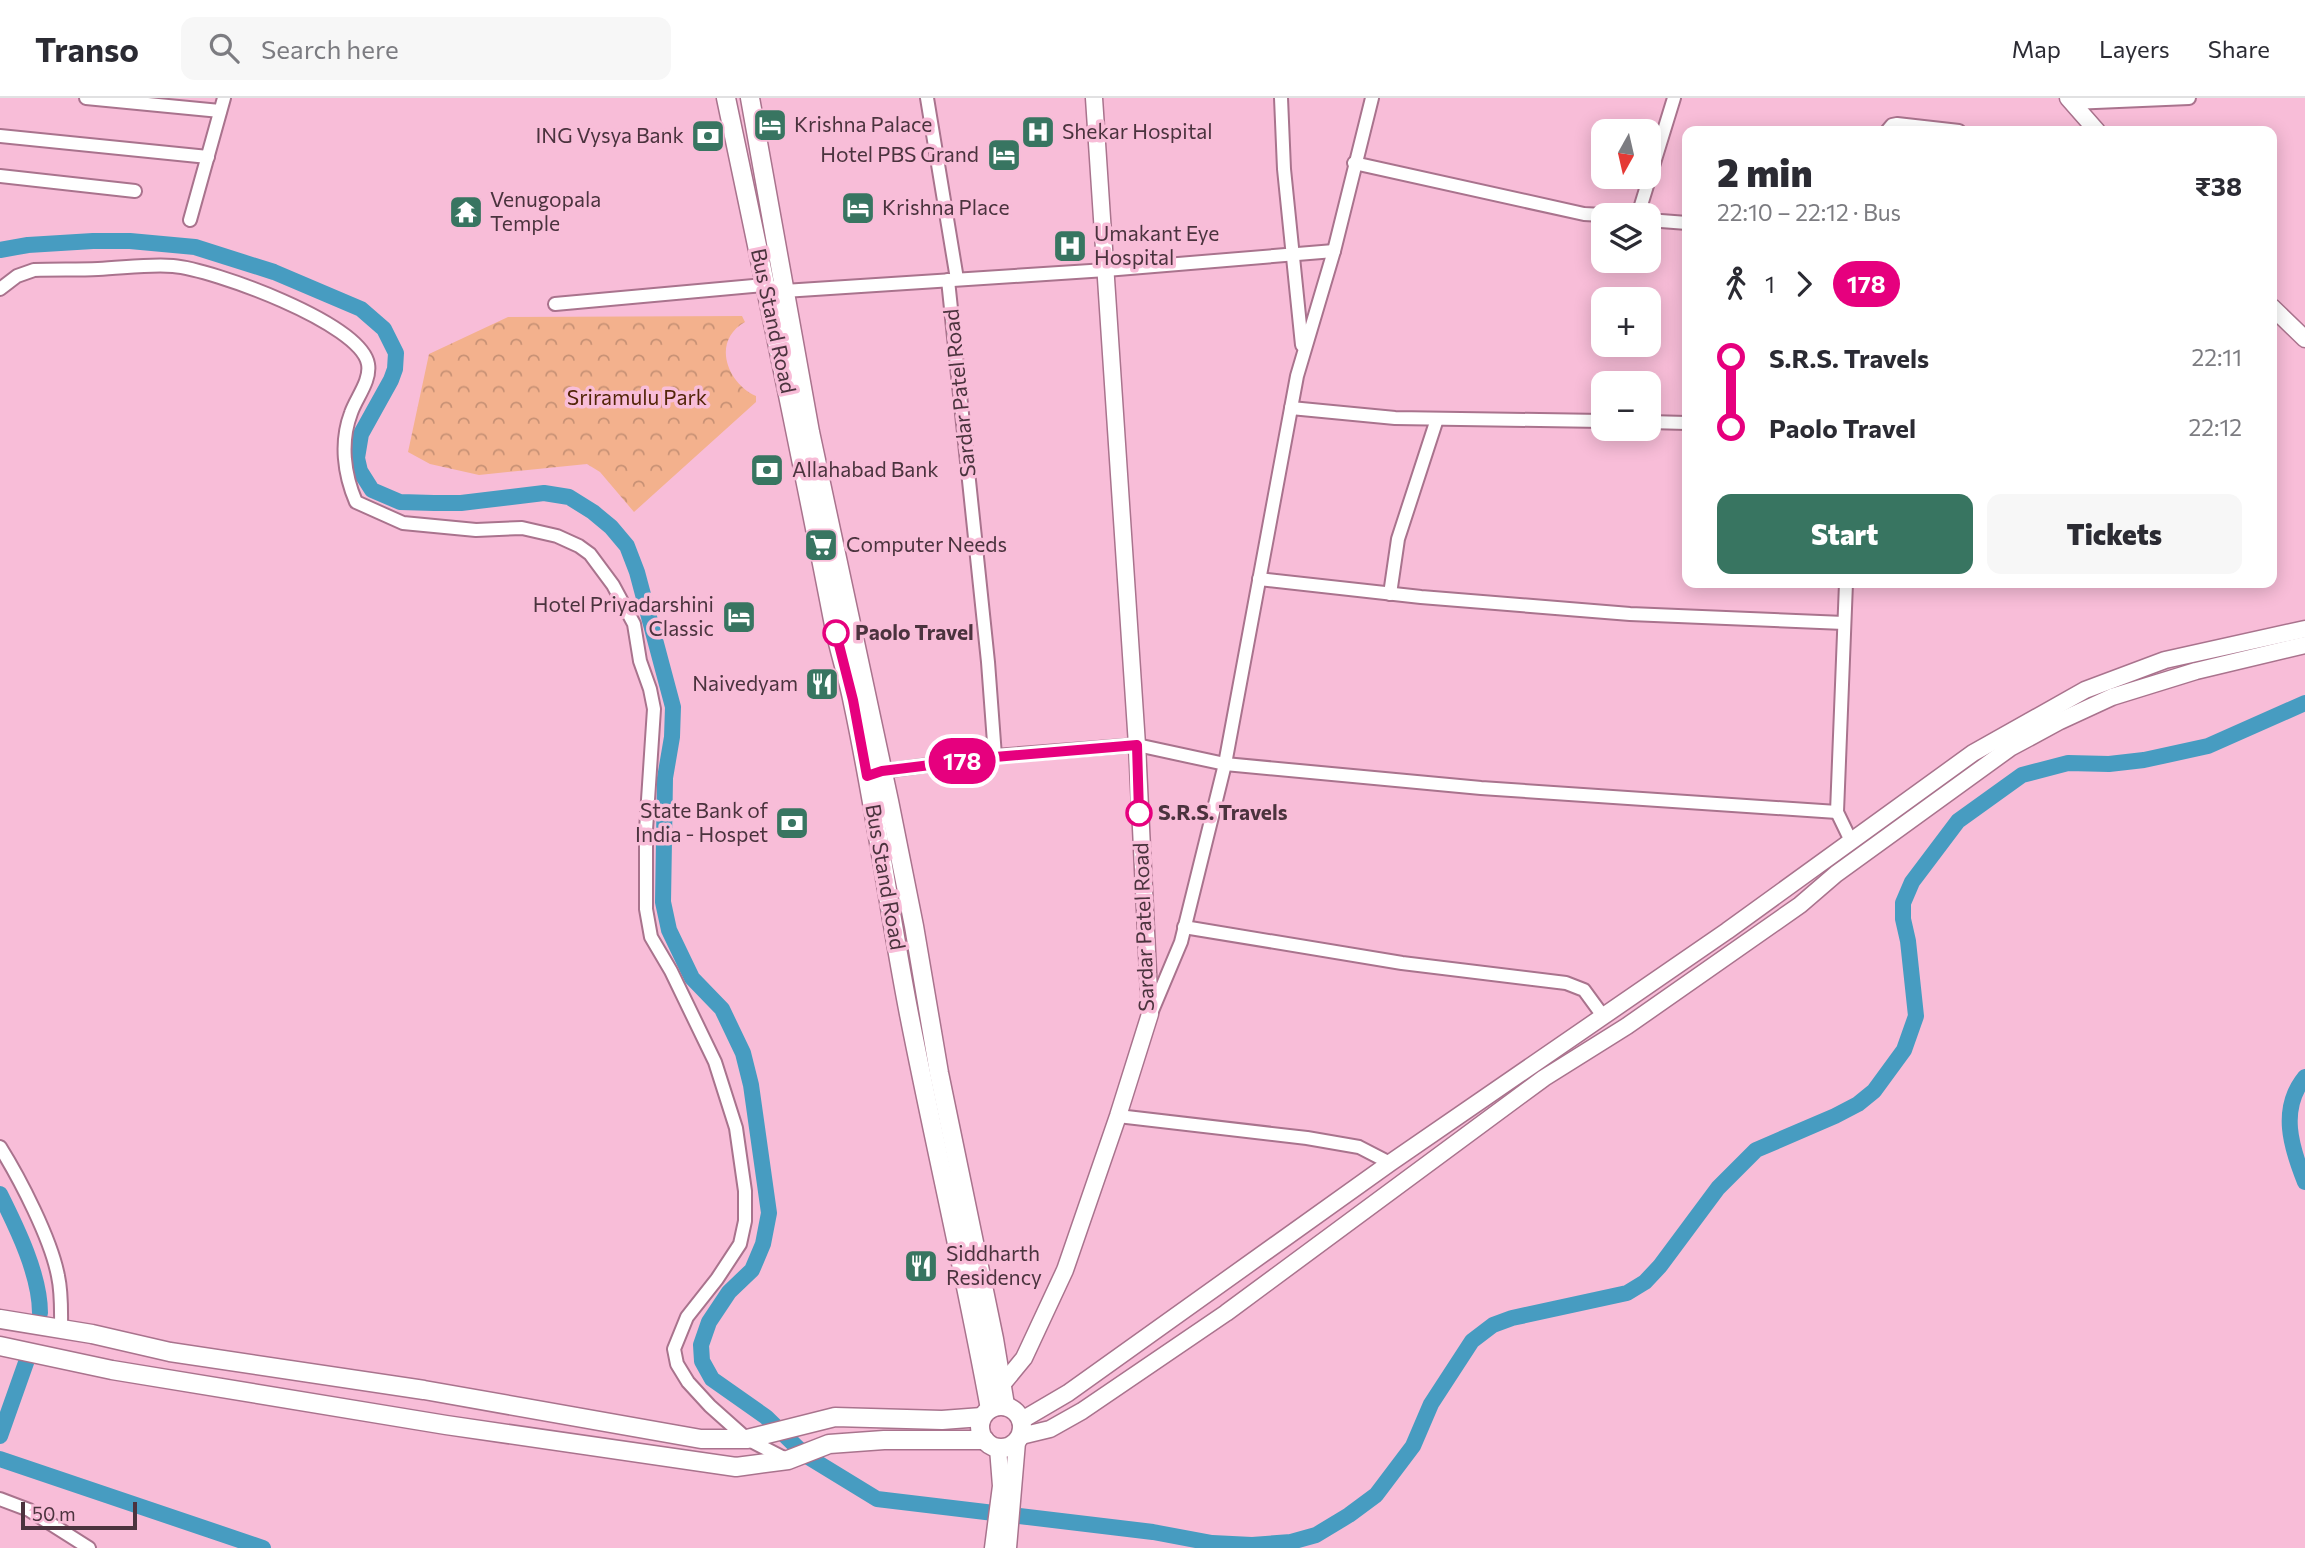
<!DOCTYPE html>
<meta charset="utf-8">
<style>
:root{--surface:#fff;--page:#f7f7f7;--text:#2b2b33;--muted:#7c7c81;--line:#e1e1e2;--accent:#387561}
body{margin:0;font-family:Commissioner,sans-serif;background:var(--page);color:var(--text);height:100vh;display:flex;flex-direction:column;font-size:26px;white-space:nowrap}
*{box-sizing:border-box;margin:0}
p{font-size:23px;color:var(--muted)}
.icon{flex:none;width:38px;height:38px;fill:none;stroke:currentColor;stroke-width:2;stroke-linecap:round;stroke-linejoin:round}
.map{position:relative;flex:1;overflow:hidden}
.side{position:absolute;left:1682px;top:28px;width:595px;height:462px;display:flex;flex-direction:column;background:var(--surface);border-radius:14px;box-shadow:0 4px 18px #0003}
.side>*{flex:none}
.badge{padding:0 14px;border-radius:23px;font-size:24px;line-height:46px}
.needle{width:46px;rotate:188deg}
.controls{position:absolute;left:1591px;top:21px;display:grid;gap:14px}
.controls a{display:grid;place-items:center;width:70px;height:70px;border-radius:14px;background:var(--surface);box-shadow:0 4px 18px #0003;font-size:35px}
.scale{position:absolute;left:21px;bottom:18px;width:116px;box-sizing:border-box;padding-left:7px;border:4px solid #4b333e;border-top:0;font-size:19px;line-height:24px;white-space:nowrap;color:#4b333e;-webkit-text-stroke:5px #f8bdd8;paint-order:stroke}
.map>.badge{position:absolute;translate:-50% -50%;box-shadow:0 0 0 4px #fff}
.legs{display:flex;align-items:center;gap:10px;height:77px;padding:0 35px;font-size:23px}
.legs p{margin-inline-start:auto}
.head{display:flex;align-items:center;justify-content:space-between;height:119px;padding:0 35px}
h1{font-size:38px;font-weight:800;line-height:52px}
.cta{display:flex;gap:14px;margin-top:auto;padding:14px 35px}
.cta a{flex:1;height:80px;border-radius:14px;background:var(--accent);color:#fff;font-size:28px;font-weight:800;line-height:80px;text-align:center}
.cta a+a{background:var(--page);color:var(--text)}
ul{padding:0 35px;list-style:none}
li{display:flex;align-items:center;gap:24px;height:70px;font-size:26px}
li i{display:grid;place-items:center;width:10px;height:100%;margin:0 9px;background:currentColor}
li i::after{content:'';width:18px;height:18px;margin:-9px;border:5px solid;border-radius:50%;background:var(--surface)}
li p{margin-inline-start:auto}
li:first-child i{background:linear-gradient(#0000 50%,currentColor 0)}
li:last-child i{background:linear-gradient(currentColor 50%,#0000 0)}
header{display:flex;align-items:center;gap:42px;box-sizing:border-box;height:98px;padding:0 35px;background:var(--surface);border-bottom:2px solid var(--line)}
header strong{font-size:33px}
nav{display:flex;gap:38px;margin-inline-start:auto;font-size:24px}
.search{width:490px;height:63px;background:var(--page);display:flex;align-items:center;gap:18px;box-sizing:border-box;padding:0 24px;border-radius:14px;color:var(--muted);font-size:26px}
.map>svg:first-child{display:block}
</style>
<header>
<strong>Transo</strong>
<div class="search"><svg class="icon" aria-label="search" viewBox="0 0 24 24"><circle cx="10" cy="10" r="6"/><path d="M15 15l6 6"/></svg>Search here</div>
<nav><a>Map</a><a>Layers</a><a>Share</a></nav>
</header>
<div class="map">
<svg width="2305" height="1450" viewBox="0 0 2305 1450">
<defs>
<pattern id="park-crowns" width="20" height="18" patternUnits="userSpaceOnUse" patternTransform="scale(1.75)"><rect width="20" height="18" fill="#f3b18d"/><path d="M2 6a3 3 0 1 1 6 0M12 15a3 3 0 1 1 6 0" fill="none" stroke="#c79175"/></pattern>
</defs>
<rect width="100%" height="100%" fill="#f8bdd8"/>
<!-- park -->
<path fill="url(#park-crowns)" d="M742,218L745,224C711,243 727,285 756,298V304L634,414L600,374L587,366L479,377L430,366L408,354L429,256L508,219Z"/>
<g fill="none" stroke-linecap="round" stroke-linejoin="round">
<!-- canal -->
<g stroke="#479cc1" stroke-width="16">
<polyline points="0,152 28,147 93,143 130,143 195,149 274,174 361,211 384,231 396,255 395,271 391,282 361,336 357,360 360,373 372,392 400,404 434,405 461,405 544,395 569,399 593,414 611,429 627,448 637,474 673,609 672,639 665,680 663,804 669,832 692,880 722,911 743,955 751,987 769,1115 763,1146 752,1172 729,1194 709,1224 701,1247 702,1263 712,1281 766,1319 805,1357 877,1401 1153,1434 1212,1445 1252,1447 1291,1444 1316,1437 1349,1417 1376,1397 1413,1348 1431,1306 1472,1243 1493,1227 1512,1220 1627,1195 1645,1184 1660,1168 1718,1090 1756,1052 1835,1018 1858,1006 1874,993 1904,952 1916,918 1908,843 1903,821 1903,805 1912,784 1958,723 2022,677 2068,665 2109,666 2144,662 2208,648 2305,605"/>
<path d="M2305,979C2279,1011 2291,1049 2305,1084"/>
<path d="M0,1096C17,1130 40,1177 40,1215"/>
<polyline points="0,1338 28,1259"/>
<polyline points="0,1361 263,1450"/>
</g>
<!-- minor casing -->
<g stroke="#a9738d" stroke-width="16">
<g id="minor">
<polyline points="86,0 220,13"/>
<polyline points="927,0 957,181"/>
<polyline points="1281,0 1284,71 1302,247"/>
<polyline points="2072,5 2189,0"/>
<polyline points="1887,33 1892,27 1897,26 1959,33"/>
<polyline points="0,38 208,59"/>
<polyline points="1354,65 1584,116 1603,117"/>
<polyline points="0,78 135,93"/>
<polyline points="1638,117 1674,0"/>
<polyline points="190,122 224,0"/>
<polyline points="1648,122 1687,125"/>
<polyline points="948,182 988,564 995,658"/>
<path d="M0,191L17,178L34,172C55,171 77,172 98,171C123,170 149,166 173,168C212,171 361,225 368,266C371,283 356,300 351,315C340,344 344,376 356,404L403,425L476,432L522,430L557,438L579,448L590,456L613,487L634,526L640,563L650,591L654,611L646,732V811L651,839L671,873L715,964L736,1030L745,1093V1123L740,1146L717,1181L687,1219L674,1251L677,1266L688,1284L710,1308L747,1341L788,1362"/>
<polyline points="555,206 765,187 784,193 1106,172 1334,153"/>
<polyline points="1291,310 1395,320 1603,323"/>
<polyline points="1648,324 1687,325"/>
<polyline points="1259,481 1421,499 1630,516 1844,525"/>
<polyline points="1846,485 1837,714 1851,743"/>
<polyline points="1390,496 1398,441 1437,321"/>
<polyline points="877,674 995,658 1137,647 1225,666 1481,690 1837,714"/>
<polyline points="1184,829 1402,865 1566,885 1584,892 1603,918"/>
<polyline points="1152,913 1181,844 1225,666 1297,278 1334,153 1372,0"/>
<polyline points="1118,1018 1307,1040 1359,1049 1390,1065"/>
<path d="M0,1049C20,1081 51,1141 58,1178C62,1196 61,1214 61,1232"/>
<polyline points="0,1401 29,1412 89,1450"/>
</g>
</g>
<!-- tertiary casing -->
<g stroke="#a9738d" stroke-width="19">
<g id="tertiary">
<polyline points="2068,0 2097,33"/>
<polyline points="2272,209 2305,241"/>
<polyline points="1001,1288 1024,1260 1065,1172 1118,1018 1150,916 1137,647 1094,0"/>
<polyline points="1022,1322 1068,1295 1390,1065 1727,833 1973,655 2085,592 2165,562 2305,531"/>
<polyline points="1021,1338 1050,1331 1082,1313 1226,1215 1544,980 1627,928 1800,807 1836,776 2010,650 2060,623 2112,599 2196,573 2305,547"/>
<polyline points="993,1450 1001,1388 998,1350"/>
<polyline points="1008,1450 1017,1344"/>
</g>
</g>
<!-- secondary casing -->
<g stroke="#a9738d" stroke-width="21">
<g id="secondary">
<path d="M726,0C763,175 800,351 834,527C839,553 848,579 853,605C875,708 889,813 909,916C935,1048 966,1179 990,1311"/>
<polyline points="750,0 810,334 889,703 914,828 939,975 994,1241 1005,1307"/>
<polyline points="0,1221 92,1236 170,1254 424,1292 701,1341 747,1341 835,1319 942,1322 982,1319"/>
<polyline points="0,1248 112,1272 446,1327 736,1369 788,1362 829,1346 884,1342 985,1342"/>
<circle cx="1001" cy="1329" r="21"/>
</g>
</g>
<!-- minor -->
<use href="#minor" stroke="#fff" stroke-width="12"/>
<!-- tertiary -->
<use href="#tertiary" stroke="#fff" stroke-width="16"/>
<!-- secondary -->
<use href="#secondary" stroke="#fff" stroke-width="18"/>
</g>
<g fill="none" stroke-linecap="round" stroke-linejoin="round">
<!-- line-1 casing -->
<g stroke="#fff" stroke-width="16">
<polyline id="line-1" points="836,535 853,602 867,678 882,673 995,659 1137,647 1139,715"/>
</g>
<!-- line-1 -->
<use href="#line-1" stroke="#e6007e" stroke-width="10"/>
</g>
<!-- icons -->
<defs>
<g id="hotel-square" transform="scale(1.75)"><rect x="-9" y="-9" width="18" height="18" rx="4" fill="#387561" stroke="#f8bdd8"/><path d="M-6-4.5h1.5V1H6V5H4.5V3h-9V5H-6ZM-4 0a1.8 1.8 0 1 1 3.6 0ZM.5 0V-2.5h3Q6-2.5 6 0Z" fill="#fff"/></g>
<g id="hospital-square" transform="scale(1.75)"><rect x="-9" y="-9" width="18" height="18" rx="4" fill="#387561" stroke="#f8bdd8"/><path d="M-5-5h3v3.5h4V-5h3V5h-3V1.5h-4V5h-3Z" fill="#fff"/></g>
<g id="bank-square" transform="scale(1.75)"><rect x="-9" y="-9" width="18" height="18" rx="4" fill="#387561" stroke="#f8bdd8"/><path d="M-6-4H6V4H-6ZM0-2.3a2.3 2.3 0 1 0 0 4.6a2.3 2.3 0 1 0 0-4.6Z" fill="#fff"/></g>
<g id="temple-square" transform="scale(1.75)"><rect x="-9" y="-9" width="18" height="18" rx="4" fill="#387561" stroke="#f8bdd8"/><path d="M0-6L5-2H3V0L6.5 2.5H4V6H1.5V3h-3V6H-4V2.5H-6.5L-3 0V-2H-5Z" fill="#fff"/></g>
<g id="supermarket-square" transform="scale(1.75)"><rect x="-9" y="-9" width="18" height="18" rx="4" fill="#387561" stroke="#f8bdd8"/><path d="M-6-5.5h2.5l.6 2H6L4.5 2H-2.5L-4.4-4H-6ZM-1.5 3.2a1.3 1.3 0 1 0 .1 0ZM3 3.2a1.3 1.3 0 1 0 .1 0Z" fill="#fff"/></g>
<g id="restaurant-square" transform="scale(1.75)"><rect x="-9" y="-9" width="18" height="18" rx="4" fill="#387561" stroke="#f8bdd8"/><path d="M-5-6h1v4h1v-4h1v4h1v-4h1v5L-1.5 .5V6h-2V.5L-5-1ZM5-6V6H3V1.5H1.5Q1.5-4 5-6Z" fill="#fff"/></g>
</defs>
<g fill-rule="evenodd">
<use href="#hotel-square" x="770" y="27"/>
<use href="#hospital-square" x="1038" y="34"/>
<use href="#bank-square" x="708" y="38"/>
<use href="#hotel-square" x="1004" y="57"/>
<use href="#hotel-square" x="858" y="110"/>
<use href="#temple-square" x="466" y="114"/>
<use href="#hospital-square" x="1070" y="148"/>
<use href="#bank-square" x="767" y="372"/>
<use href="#supermarket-square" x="821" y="447"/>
<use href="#hotel-square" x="739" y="519"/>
<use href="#restaurant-square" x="822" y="586"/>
<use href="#bank-square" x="792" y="725"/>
<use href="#restaurant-square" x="921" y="1168"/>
</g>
<!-- markers -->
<g fill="#fff" stroke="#e6007e" stroke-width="3.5">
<circle cx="836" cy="535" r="12"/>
<circle cx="1139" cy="715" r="12"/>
</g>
<g text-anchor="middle" stroke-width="7" stroke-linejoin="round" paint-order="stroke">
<!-- poi labels -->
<g font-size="21" fill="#4b333e" stroke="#f8bdd8" text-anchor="start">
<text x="794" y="34">Krishna Palace</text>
<text x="1062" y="41">Shekar Hospital</text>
<text x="684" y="45" text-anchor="end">ING Vysya Bank</text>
<text x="979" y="64" text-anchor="end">Hotel PBS Grand</text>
<text x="490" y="109">Venugopala<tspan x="490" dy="24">Temple</tspan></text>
<text x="882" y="117">Krishna Place</text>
<text x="1094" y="143">Umakant Eye<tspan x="1094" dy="24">Hospital</tspan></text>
<text x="792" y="379">Allahabad Bank</text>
<text x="846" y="454">Computer Needs</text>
<text x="714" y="514" text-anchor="end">Hotel Priyadarshini<tspan x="714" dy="24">Classic</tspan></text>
<text x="798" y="593" text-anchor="end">Naivedyam</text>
<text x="768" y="720" text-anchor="end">State Bank of<tspan x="768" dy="24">India - Hospet</tspan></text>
<text x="946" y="1163">Siddharth<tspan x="946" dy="24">Residency</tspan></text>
</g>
<!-- street labels -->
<g font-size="21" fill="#4b333e" stroke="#f8bdd8">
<text transform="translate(773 223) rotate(78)" y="7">Bus Stand Road</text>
<text transform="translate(960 295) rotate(-96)" y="7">Sardar Patel Road</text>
<text transform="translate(885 779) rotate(80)" y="7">Bus Stand Road</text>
<text transform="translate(1144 829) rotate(-92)" y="7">Sardar Patel Road</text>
</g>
<!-- park labels -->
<g font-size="21" fill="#522508" stroke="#f8bdd8">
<text x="637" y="307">Sriramulu Park</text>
</g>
<!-- stop labels -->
<g font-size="21" font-weight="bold" fill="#4b333e" stroke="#f8bdd8" text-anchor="start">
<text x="855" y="542">Paolo Travel</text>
<text x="1158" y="722">S.R.S. Travels</text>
</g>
</g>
</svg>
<div class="controls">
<a><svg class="needle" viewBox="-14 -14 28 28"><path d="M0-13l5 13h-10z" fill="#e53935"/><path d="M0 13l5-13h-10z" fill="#7c7c81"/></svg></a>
<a><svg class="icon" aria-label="layers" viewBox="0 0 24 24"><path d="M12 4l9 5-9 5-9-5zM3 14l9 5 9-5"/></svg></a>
<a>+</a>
<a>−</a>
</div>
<div class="scale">50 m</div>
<b class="badge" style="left:962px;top:663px;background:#e6007e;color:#fff">178</b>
<section class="side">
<div class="head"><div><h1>2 min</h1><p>22:10 – 22:12 · Bus</p></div><b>₹38</b></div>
<div class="legs"><svg class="icon" aria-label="walk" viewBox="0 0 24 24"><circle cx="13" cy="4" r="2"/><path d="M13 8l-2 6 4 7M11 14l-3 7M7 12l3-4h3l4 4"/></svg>1<svg class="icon" aria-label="forward" viewBox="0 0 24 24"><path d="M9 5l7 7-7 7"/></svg><b class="badge" style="background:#e6007e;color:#fff">178</b></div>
<ul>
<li><i style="color:#e6007e"></i><b>S.R.S. Travels</b><p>22:11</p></li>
<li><i style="color:#e6007e"></i><b>Paolo Travel</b><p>22:12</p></li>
</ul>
<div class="cta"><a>Start</a><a>Tickets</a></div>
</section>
</div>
